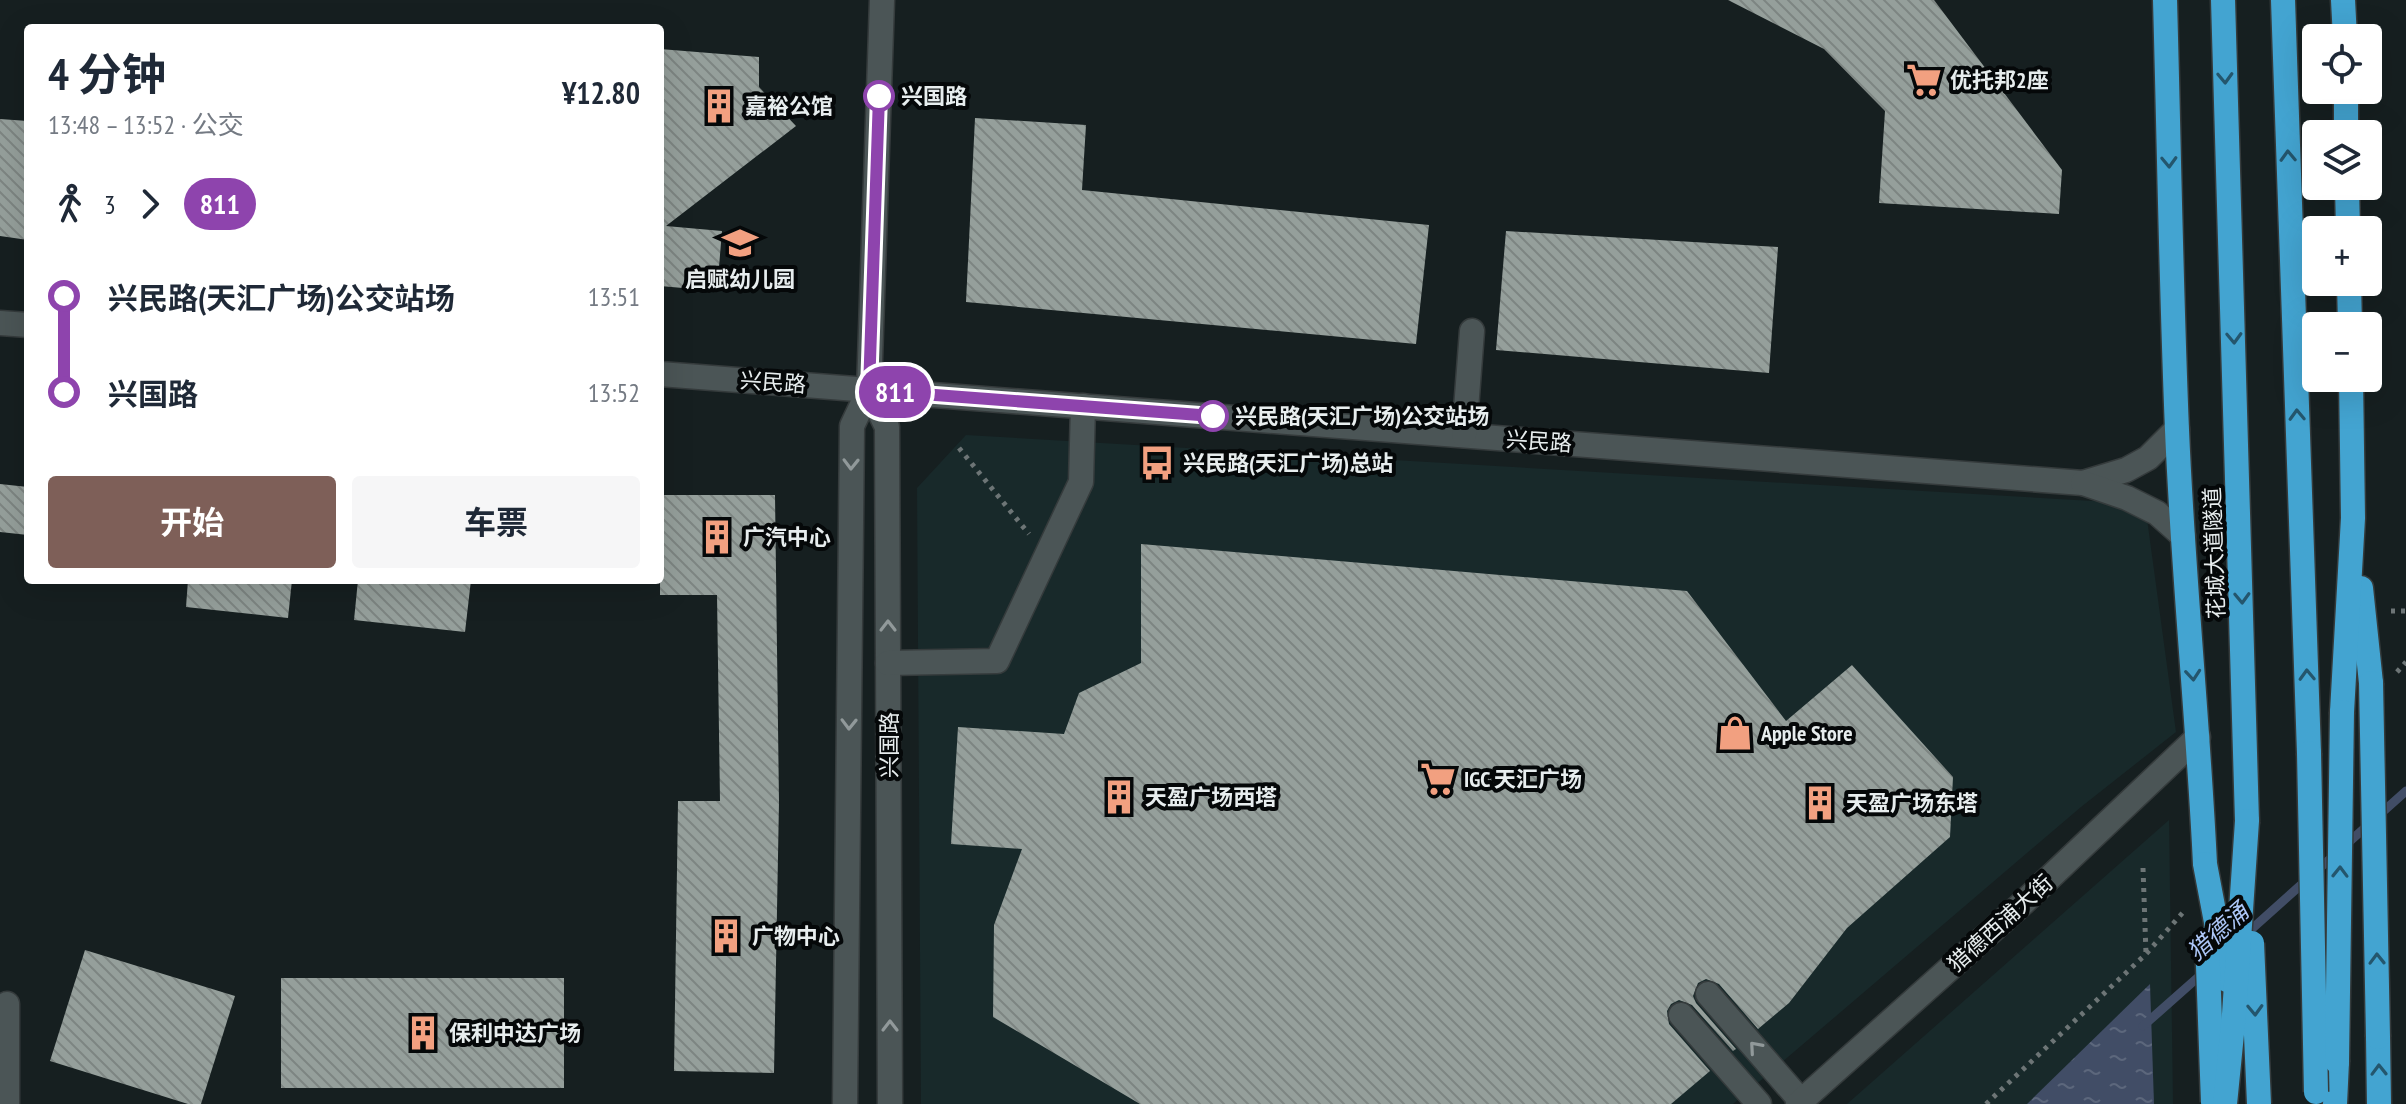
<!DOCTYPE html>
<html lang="zh">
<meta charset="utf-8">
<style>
:root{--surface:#fff;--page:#f6f6f7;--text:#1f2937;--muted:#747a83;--accent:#7e5f58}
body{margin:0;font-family:"PT Sans Narrow","Noto Sans SC",sans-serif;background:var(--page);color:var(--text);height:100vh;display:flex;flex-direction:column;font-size:30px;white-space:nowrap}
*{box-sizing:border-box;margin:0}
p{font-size:26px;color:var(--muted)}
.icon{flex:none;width:44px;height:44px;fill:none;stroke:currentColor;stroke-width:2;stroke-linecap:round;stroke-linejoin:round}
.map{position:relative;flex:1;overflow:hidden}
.details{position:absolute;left:24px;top:24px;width:640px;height:560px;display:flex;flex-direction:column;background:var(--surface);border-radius:8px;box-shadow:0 8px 32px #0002}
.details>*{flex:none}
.badge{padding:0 16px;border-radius:26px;font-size:28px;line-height:52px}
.controls{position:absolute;left:2302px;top:24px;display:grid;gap:16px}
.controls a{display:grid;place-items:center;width:80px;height:80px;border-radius:8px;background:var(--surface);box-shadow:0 8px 32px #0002;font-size:40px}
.map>.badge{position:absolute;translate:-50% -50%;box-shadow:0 0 0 4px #fff}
.legs{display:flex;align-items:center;gap:12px;height:88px;padding:0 24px;font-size:26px}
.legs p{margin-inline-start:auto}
.headline{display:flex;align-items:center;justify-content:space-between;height:136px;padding:0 24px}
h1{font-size:44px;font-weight:700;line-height:60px}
.primary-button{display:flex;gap:16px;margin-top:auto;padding:16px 24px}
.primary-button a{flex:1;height:92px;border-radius:8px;background:var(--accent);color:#fff;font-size:32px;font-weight:700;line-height:92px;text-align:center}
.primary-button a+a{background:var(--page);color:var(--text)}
ul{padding:0 24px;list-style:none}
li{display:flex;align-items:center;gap:28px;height:96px;font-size:30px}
li i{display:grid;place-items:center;width:12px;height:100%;margin:0 10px;background:currentColor}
li i::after{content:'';width:20px;height:20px;margin:-10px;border:6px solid;border-radius:50%;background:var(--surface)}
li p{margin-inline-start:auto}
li:first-child i{background:linear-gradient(#0000 50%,currentColor 0)}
li:last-child i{background:linear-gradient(currentColor 50%,#0000 0)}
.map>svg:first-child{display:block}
</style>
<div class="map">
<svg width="2406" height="1104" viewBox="0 0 2406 1104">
<defs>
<pattern id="water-ripples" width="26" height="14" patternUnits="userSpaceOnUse" patternTransform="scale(2)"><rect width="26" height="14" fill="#414d66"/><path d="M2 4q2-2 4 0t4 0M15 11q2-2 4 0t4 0" fill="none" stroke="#5c677c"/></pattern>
<pattern id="building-back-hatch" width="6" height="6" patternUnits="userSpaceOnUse" patternTransform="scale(2)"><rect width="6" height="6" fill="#959f9b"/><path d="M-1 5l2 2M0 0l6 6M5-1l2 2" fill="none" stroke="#7d8582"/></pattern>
</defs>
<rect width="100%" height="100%" fill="#161f20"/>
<!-- built -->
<g fill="#18292a">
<polygon points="966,435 2145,504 2176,732 2081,807 1733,1104 921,1104 917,488"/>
<polygon points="2169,820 2173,1104 1847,1104"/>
</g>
<!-- water -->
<polygon fill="url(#water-ripples)" points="2150,984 2154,1104 2027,1104"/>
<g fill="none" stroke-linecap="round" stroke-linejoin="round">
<!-- stream -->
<g stroke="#414d66" stroke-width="9">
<polyline points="2245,935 2406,791"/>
<polyline points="2143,1026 2204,972"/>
</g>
</g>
<!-- building -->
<g fill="url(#building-back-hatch)">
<polygon points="1728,0 1934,0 2062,170 2059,214 1879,203 1885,111 1824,49"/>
<polygon points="660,49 759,57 759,87 796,126 666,226 722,231 717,291 660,286"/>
<polygon points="975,118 1086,125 1082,190 1429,225 1416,344 966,302"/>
<polygon points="0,119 28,121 28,240 0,236"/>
<polygon points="1506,231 1778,247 1769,373 1496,350"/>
<polygon points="0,484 28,487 28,535 0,532"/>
<polygon points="660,495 775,495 779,802 774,1073 674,1071 678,801 720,801 717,595 660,595"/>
<polygon points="1141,544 1687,591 1786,721 1852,665 1953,777 1950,837 1847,928 1789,1003 1758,1029 1719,984 1706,979 1698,983 1693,996 1696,1003 1736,1049 1733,1051 1692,1005 1679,1000 1671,1004 1667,1011 1669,1024 1710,1071 1671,1104 1140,1104 993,1017 994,925 1022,849 951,844 958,727 1064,734 1079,693 1141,663"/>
<polygon points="188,580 292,580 288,618 186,607"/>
<polygon points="358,580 471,580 465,632 354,620"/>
<polygon points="85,950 235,996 201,1104 188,1104 50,1061"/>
<rect x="281" y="978" width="283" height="110"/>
</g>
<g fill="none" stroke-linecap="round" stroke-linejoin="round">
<!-- minor casing -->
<g stroke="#353b3c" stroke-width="27">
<g id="minor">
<polyline points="0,323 28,325"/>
<polyline points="660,374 2083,483 2126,470 2148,458 2177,429"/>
<polyline points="869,390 887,427 890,1104"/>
<polyline points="1464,435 1472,331"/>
<polyline points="2083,483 2127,498 2157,513 2183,536"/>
<polyline points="888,663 997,661 1081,482 1083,406"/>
<polyline points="1708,994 1801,1101"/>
<polyline points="1681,1015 1759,1104"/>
<polyline points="7,1104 7,1004"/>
<polyline points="845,1104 852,426 869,390 882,0"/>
<polyline points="1798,1104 2023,903 2198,737"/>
</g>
</g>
<!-- highway casing -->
<g stroke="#353b3c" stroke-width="27">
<g id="highway">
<path d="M2165,0C2169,143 2171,286 2177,430C2183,575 2198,719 2205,864"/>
<polyline points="2223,0 2247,821"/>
<polyline points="2283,0 2309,753"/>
<polyline points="2343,0 2345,38"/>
<polyline points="2346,90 2346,134"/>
<polyline points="2347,186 2348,230"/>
<polyline points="2349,282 2350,326"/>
<polyline points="2361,588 2371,683"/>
<polyline points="2342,712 2353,518 2351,378"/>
<polyline points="2378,1037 2379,1104"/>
<polyline points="2335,1104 2337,1062"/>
</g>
</g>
<!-- path -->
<g stroke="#6d7576" stroke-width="5" stroke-dasharray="4 6" stroke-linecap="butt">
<polyline points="959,448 1029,534"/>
<polyline points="2391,611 2406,611"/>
<polyline points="2397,672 2406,662"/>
<polyline points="2143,868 2146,954"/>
<polyline points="1986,1104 2146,954 2186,909"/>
</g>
<!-- minor -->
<use href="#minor" stroke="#4b5556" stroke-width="24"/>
<!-- highway -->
<use href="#highway" stroke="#43a4d1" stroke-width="24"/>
<!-- highway-bridge casing -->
<g stroke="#353b3c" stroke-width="27" stroke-linecap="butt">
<g id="highway-bridge">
<polyline points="2371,683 2378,1037"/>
<polyline points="2309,753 2316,1092"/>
<polyline points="2205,864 2227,980"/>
<polyline points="2207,939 2213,1102"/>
<polyline points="2252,943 2259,1104"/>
<polyline points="2337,1062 2342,712"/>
<polyline points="2225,1104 2234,1014 2247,821"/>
</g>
</g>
<!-- highway-bridge -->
<use href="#highway-bridge" stroke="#43a4d1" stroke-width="24"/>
</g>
<!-- one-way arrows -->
<defs><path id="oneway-chevron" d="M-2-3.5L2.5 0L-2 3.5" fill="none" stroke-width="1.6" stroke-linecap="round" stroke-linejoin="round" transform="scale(2)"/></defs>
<g stroke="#24566d">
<use href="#oneway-chevron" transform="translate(2225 78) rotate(88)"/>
<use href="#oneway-chevron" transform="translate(2288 156) rotate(-92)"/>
<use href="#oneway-chevron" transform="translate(2169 162) rotate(88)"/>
<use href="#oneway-chevron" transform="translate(2234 338) rotate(88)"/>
<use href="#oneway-chevron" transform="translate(2297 415) rotate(-92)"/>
<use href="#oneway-chevron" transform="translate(2242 598) rotate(88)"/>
<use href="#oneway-chevron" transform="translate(2193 675) rotate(85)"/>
<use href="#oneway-chevron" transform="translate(2307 675) rotate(-92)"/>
<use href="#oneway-chevron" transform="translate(2340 872) rotate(-89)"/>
<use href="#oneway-chevron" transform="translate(2377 959) rotate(-91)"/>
<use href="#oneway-chevron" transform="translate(2255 1010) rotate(88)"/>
<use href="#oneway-chevron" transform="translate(2379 1070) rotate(-91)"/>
</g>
<g stroke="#91999a">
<use href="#oneway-chevron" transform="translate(851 464) rotate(91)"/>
<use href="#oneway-chevron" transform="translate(888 626) rotate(-90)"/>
<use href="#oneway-chevron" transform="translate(849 724) rotate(91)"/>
<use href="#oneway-chevron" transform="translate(890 1026) rotate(-90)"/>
<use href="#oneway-chevron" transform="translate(1755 1047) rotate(-131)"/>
</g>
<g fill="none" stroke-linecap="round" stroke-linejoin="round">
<!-- line-1 casing -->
<g stroke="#fff" stroke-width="18">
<polyline id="line-1" points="879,96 869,390 1213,416"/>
</g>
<!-- line-1 -->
<use href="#line-1" stroke="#8e44ad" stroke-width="12"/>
</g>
<!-- icons -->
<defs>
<g id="supermarket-bare" transform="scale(2.76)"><path d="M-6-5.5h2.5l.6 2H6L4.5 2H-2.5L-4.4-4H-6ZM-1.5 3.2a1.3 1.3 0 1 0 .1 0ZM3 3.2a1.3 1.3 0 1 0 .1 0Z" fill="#f2a080" stroke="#050809" stroke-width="2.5" paint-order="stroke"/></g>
<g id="building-bare" transform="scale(2.76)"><path d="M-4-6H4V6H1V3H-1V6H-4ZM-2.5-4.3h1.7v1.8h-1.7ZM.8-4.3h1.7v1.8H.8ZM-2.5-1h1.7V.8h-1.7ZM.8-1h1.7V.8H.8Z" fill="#f2a080" stroke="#050809" stroke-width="2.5" paint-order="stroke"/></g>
<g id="school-bare" transform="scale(2.76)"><path d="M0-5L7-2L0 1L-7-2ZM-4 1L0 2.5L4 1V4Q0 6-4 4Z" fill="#f2a080" stroke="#050809" stroke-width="2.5" paint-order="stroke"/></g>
<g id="bus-bare" transform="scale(2.76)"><path d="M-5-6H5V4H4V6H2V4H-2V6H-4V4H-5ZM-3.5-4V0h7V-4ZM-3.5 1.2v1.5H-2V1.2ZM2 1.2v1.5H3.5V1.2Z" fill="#f2a080" stroke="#050809" stroke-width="2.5" paint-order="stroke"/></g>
<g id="shop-bare" transform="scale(2.76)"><path d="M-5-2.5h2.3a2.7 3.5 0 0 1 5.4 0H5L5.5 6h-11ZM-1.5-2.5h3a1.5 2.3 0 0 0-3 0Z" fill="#f2a080" stroke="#050809" stroke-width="2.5" paint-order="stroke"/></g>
</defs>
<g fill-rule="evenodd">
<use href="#supermarket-bare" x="1924" y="80"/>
<use href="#building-bare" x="719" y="106"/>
<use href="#school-bare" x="740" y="243"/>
<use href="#bus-bare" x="1157" y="463"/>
<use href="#building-bare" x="717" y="537"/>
<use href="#shop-bare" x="1735" y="733"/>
<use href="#supermarket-bare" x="1438" y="779"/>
<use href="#building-bare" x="1119" y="797"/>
<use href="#building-bare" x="1820" y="803"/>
<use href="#building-bare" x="726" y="936"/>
<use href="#building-bare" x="423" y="1033"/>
</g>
<!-- markers -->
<g fill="#fff" stroke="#8e44ad" stroke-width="4">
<circle cx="879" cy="96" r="14"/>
<circle cx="1213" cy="416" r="14"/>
</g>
<g text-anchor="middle" stroke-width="8" stroke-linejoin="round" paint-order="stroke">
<!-- poi labels -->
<g font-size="22" font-weight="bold" fill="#e7edee" stroke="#050809" text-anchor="start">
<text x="1950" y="88">优托邦2座</text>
<text x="745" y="114">嘉裕公馆</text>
<text x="740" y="287" text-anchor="middle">启赋幼儿园</text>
<text x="1183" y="471">兴民路(天汇广场)总站</text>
<text x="743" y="545">广汽中心</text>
<text x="1761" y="741">Apple Store</text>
<text x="1464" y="787">IGC 天汇广场</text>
<text x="1145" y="805">天盈广场西塔</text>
<text x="1846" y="811">天盈广场东塔</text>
<text x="752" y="944">广物中心</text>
<text x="449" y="1041">保利中达广场</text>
</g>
<!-- stop labels -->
<g font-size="22" font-weight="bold" fill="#e7edee" stroke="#050809" text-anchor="start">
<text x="901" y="104">兴国路</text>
<text x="1235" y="424">兴民路(天汇广场)公交站场</text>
</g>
<!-- street labels -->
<g font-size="22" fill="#e7edee" stroke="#050809">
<text transform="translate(773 382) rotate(4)" y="8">兴民路</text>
<text transform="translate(1539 441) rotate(4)" y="8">兴民路</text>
<text transform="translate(2214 553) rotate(-92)" y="8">花城大道隧道</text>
<text transform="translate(889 745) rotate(-90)" y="8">兴国路</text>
<text transform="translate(2000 923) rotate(-42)" y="8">猎德西浦大街</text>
</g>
<!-- water labels -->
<g font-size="24" font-style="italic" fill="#adc6f7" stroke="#050809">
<text transform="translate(2218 932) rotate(-42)" y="8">猎德涌</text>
</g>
</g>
</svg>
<div class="controls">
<a><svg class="icon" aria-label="locate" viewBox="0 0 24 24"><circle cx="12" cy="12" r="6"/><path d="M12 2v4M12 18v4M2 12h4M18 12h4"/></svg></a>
<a><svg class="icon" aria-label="layers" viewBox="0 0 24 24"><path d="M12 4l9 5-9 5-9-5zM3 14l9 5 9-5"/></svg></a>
<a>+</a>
<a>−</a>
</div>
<b class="badge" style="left:895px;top:392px;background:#8e44ad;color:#fff">811</b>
<section class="details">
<div class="headline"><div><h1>4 分钟</h1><p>13:48 – 13:52 · 公交</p></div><b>¥12.80</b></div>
<div class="legs"><svg class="icon" aria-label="walk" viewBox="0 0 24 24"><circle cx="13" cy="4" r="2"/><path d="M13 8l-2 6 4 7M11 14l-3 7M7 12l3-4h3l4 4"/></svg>3<svg class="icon" aria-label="forward" viewBox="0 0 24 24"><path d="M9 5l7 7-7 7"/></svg><b class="badge" style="background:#8e44ad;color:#fff">811</b></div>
<ul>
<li><i style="color:#8e44ad"></i><b>兴民路(天汇广场)公交站场</b><p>13:51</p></li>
<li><i style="color:#8e44ad"></i><b>兴国路</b><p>13:52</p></li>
</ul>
<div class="primary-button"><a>开始</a><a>车票</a></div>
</section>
</div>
